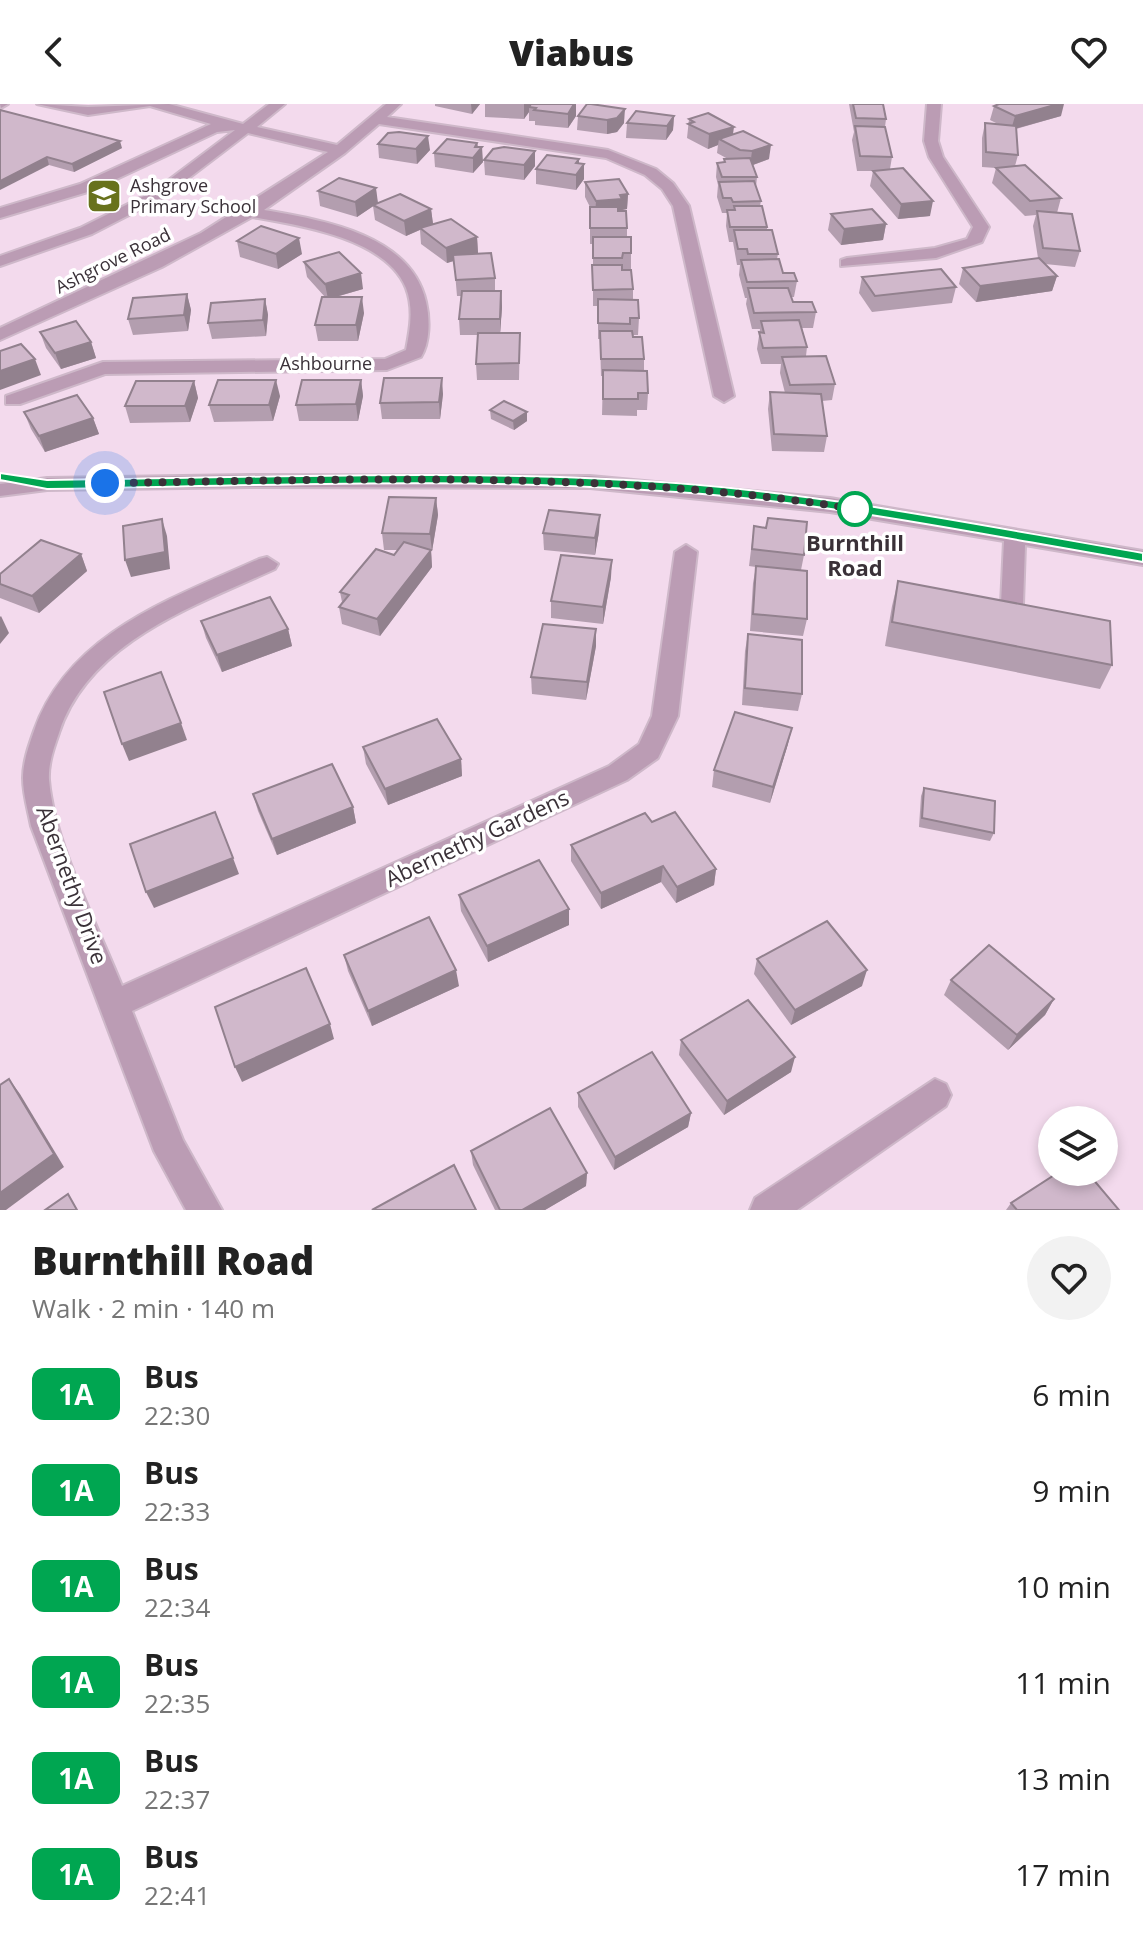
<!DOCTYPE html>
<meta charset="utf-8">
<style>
:root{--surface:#fff;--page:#f2f2f2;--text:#222;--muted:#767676}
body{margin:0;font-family:"Open Sans",sans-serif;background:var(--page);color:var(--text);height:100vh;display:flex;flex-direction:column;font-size:30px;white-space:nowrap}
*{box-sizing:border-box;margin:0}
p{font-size:26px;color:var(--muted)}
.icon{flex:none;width:44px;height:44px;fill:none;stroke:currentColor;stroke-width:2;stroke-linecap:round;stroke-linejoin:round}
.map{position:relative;height:1106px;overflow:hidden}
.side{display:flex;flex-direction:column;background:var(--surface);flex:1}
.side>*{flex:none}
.badge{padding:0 16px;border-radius:12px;font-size:28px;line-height:52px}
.tools{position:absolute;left:1038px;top:1002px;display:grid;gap:16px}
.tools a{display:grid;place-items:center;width:80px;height:80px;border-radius:50%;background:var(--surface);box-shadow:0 4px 12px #0003;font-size:40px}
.you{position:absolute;width:40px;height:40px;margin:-20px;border:6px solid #fff;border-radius:50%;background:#1a73e8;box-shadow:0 0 0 12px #1a73e833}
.map>.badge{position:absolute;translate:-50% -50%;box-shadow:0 0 0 4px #fff}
.round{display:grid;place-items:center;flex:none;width:84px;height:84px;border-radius:42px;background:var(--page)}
.summary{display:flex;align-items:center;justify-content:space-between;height:136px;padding:0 32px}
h1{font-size:38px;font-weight:800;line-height:60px}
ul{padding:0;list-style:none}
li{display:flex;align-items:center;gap:24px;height:96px;padding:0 32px}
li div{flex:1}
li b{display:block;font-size:30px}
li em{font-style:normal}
li .badge{min-width:88px;font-weight:700;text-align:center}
header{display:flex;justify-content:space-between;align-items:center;height:104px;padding:0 32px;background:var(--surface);font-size:36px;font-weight:800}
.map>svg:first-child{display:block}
</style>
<header><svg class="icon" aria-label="back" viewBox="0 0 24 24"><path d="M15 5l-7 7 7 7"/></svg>Viabus<svg class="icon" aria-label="heart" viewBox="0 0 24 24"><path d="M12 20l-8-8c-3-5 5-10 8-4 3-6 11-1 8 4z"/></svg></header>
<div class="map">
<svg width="1143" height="1106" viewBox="0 0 1143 1106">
<rect width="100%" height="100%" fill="#f3daed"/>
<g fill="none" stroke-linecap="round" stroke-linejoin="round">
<!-- minor casing -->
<g stroke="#ceb8c9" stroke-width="4">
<g id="minor">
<polygon points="0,0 8,0 1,4"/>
<path d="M37,0L88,3L169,0L243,20L269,0H285L257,23L337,41L386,0H401L387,13L608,46L656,65L673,79L689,102L734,292L724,298L714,292L673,102L662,85L645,71L606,54L379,20L345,49L264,106C322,116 411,130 426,198C430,215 430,238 421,253L387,266L105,270L20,300H6V292L103,258L385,255L406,246C410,225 414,205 406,184C386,134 298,121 252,113L162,163L0,236V224L201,129L328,48L248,29L164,93L92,130L0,162V152L80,124L154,87L235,26L217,28L91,87L0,114V104L80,80L211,20L150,2L88,11Z"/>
<polygon points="927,0 941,0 938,37 943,53 989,123 982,138 936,154 841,162 841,156 847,154 935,144 967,135 973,123 929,53 924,37"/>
<polygon points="250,371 590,372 830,394 1143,447 1143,461 1025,441 1023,500 1012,508 1001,500 1004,437 830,408 590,384 250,383 47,386 0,392 0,380 47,374"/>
<path d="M686,441L697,448L678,612L658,654L627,676L132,907L183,1036L222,1106H186L154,1047L31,722C28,706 23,690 23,674C23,658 29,641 34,627C68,529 173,494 259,455L267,453L278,460L275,465C195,502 89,537 59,629C54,643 48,660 49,676C54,738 98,822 122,882L609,662L639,640L652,612L675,448Z"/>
<polygon points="935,975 946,980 951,991 946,1002 797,1106 750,1106 755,1094"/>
</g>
</g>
<!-- minor -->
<use href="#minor" fill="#bb9cb4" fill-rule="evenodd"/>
</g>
<!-- wall -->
<g fill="#b39eaf">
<polygon points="435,0 480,0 472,10 435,2"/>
<polygon points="485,0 576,0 576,12 568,24 535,21 535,17 529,17 529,8 524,15 485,13"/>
<polygon points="849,0 883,0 886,15 885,23 892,53 890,65 930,112 898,115 870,82 873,67 857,67 852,36 854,28"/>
<polygon points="994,2 1061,12 1016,25 1018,51 1015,62 1061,94 1057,109 1080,147 1075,163 1045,160 1057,172 1052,187 976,198 959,180 963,164 1038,154 1033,122 1036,111 1025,112 992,79 996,64 982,63 982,34 985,19 1000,21 990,16"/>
<polygon points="0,6 122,44 74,68 49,61"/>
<polygon points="578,12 624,19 617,28 607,30 577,26"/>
<polygon points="674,12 673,26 666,36 626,34 627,19"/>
<polygon points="689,15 733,30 769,55 753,61 757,73 756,83 761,97 760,102 767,123 767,126 778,150 777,155 783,169 797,177 794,193 791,193 793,198 816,208 813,224 802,224 807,243 806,252 835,280 832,296 822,297 827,332 824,348 772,347 768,305 770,288 785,289 780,269 781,260 761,260 757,245 760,225 752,225 746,200 747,194 745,194 739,171 740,161 737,161 733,138 729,138 726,122 727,109 722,109 717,93 718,81 716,73 717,59 724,58 724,55 728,55 717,49 718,41 708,45 687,34"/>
<polygon points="477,39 483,58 473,69 435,63 434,49"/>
<polygon points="378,40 430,46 417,60 379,54"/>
<polygon points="484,56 535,62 524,76 485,71"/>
<polygon points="579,59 584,60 584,75 576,86 536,80 536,65"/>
<polygon points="585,78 628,90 627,105 622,106 622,107 627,124 627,133 631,149 631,165 622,165 633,185 633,196 639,214 638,231 633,231 644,255 644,267 648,289 647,306 637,306 637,312 602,311 603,272 601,272 600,235 598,235 598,202 593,202 593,140 590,140 590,103 585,93"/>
<polygon points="318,87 378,99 431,105 433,120 477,133 478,149 474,150 495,174 495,187 501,187 502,203 500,229 520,229 519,276 477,276 476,260 478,231 460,231 459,215 461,192 457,192 454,157 447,159 421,140 420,126 406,132 375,116 373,102 357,113 320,102"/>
<polygon points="831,110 886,120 883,136 841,141 828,126"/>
<polygon points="237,137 302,150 278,165 240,153"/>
<polygon points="304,158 363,185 336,193 364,209 358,237 318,237 315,221 325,193 307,173"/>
<polygon points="862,173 956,183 952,199 872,208 859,189"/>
<polygon points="187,190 191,206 188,227 133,231 128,215"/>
<polygon points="265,195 268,211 266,232 212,235 208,219"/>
<polygon points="40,228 91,238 96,254 61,265 46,244"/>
<polygon points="361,276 363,292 358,317 299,317 296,301"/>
<polygon points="194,277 198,294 190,318 130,319 125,302"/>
<polygon points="443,290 440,315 382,315 380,299"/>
<polygon points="280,292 273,317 214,318 209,301"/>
<polygon points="490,306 527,317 514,326 491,315"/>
<polygon points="24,308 93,314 99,330 45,348 31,325"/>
<polygon points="436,394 438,411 432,447 431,447 432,463 380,532 342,520 339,503 342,498 340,488 394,451 397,446 384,446 382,429"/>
<polygon points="754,422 804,451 801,466 807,515 803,532 750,527 753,479 756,463 749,462"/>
<polygon points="599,428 595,451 544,446 543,429"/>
<polygon points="81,450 87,467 39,509 0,494 0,470"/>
<polygon points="611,473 603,520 551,514 551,497"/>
<polygon points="898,477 1112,561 1100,585 885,542 892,502"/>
<polygon points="201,517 288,525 292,542 222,568 206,534"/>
<polygon points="596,525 596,542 586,596 532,590 531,573"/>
<polygon points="748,530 802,590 798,607 742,601 745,547"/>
<polygon points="788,640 770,699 712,683 714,666"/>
<polygon points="363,643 461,655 462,672 388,701 366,660"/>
<polygon points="924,684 994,729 990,737 919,723 921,692"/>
<polygon points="253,690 353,703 356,719 277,751 258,707"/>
<polygon points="652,718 716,765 714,781 676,799 661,778 601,805 571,757 571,741"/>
<polygon points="459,791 569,821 488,858 461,807"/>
<polygon points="344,851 459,882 372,922 348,867"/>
<polygon points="757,855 862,882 791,921 754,870"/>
<polygon points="951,876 1054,895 1045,911 1008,946 944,891"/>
<polygon points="681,936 791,968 724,1011 679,951"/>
<polygon points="578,989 691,1009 688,1023 614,1066 578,1003"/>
<polygon points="471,1047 587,1069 586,1082 545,1106 495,1106 473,1061"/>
<polygon points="1011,1099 1119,1106 1006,1106"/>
</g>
<!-- shaded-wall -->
<g fill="#92818e">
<polygon points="471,0 480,0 472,10"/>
<polygon points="524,0 531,0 529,3 529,8 524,15"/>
<polygon points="574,0 576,0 576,12 568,24 568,10"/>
<polygon points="1058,0 1064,0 1061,12 1011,26 1015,12"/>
<polygon points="625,5 624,19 617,28 607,30 607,16"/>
<polygon points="674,12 673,26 666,36 667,22"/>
<polygon points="734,23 732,37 719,35 718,41 708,45 709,30"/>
<polygon points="428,32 430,46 417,60 416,45"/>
<polygon points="120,37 122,44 74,68 72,60"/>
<polygon points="477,39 478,48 482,43 483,58 473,69 473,54 475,43"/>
<polygon points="771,41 769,55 750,62 752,47"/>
<polygon points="535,47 535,62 524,76 524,61"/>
<polygon points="47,53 49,61 0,86 0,77"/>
<polygon points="579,55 579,67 584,60 584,75 576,86 576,59"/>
<polygon points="376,84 378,99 357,113 355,98"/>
<polygon points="628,90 627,105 622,106 622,110 595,113 596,97"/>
<polygon points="933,97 930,112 898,115 901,100"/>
<polygon points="431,105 433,120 406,132 404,117"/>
<polygon points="886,120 883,136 841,141 844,125"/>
<polygon points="477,133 478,149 447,159 446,144"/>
<polygon points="299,134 302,150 278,165 276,150"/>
<polygon points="361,169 363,185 328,195 325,180"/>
<polygon points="1057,172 1052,187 976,198 980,182"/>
<polygon points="501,187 502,203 500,231 500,215"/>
<polygon points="187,190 191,206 188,227 184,211"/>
<polygon points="362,193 364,209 358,237 356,221"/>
<polygon points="265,195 268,211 266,232 263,216"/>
<polygon points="91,238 96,254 61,265 55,249"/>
<polygon points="35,255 41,271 0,286 0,267"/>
<polygon points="442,274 443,290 440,315 439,298"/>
<polygon points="276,276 280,292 273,317 269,301"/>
<polygon points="361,276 363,292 358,317 356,300"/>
<polygon points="194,277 198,294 190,318 185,302"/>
<polygon points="527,308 527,317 514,326 513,317"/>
<polygon points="93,314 99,330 45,348 39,332"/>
<polygon points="436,394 438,411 432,447 430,430"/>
<polygon points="600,411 599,428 595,451 595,434"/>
<polygon points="162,415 167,432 170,465 131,473 125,456"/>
<polygon points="431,446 432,463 380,532 377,515"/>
<polygon points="81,450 87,467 39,509 32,492"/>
<polygon points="612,456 611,473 603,520 603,503"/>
<polygon points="1,512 9,529 0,540 0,513"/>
<polygon points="288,525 292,542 222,568 217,551"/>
<polygon points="596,525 596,542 586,596 587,578"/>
<polygon points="181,619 187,636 129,657 122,640"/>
<polygon points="792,624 788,640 770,699 773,683"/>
<polygon points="461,655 462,672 388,701 385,685"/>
<polygon points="353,703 356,719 277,751 272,735"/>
<polygon points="233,754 239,770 154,804 146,788"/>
<polygon points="663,762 661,778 601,805 601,789"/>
<polygon points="716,765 714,781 676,799 677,783"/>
<polygon points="569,805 569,821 488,858 487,842"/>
<polygon points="456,866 459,882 372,922 368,907"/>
<polygon points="867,866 862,882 791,921 795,906"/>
<polygon points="1054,895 1045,911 1008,946 1017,931"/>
<polygon points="330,920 334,935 242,978 235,963"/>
<polygon points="795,953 791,968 724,1011 727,997"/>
<polygon points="9,975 20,990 64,1063 6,1106 0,1106 0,1089"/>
<polygon points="691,1009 688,1023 614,1066 615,1053"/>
<polygon points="587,1069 586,1082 545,1106 522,1106"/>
</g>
<!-- building -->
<g fill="#d0b8cb" stroke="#92818e" stroke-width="2">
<polygon points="531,0 574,0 568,10 534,6 536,4 529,3"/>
<polygon points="587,0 591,0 625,5 617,14 607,16 578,12"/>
<polygon points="853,0 883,0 886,15 856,14"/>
<polygon points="999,0 1058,0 1015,12 994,2"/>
<polygon points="0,6 120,37 72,60 47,53 0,77"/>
<polygon points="636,7 674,12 667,22 627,19"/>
<polygon points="708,9 734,23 709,30 688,20 694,18 689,15"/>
<polygon points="985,19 1016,22 1018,51 986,48"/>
<polygon points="855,22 885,23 892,53 860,52"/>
<polygon points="743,27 771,41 752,47 740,46 719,35"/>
<polygon points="399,28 428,32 416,45 378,40 388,29"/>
<polygon points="447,35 477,39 475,43 482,43 473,54 434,49"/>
<polygon points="504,43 535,47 524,61 484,56 493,45"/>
<polygon points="547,51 579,55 576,59 584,60 576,71 536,65"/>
<polygon points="750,54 757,73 722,73 717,59 725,58 724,55"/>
<polygon points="1025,61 1061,94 1030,97 996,64"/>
<polygon points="903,64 933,97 901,100 873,67"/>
<polygon points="339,74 376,84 355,98 318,87"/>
<polygon points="619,75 628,90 620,91 622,95 596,97 585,78"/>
<polygon points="754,77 761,97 733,98 731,94 723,94 719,78"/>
<polygon points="400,90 431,105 404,117 373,101"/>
<polygon points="734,102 762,102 767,123 730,123 727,106 735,106"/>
<polygon points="590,103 618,103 618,107 626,107 627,124 590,124"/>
<polygon points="872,105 886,120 844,125 831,110"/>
<polygon points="1037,107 1072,110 1080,147 1043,144"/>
<polygon points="451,115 477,133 446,144 420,124"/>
<polygon points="261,122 299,134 276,150 237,137"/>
<polygon points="734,126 772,126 778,150 748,150 747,145 738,145"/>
<polygon points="593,133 631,133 631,149 623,149 622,154 593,154"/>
<polygon points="339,148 361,169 325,180 304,158"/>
<polygon points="491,149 495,174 456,176 453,151"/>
<polygon points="1039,154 1057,172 980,182 963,164"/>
<polygon points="779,155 783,169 794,169 797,177 747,178 741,156"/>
<polygon points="592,161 622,161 622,166 631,166 633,185 593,186"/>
<polygon points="941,165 956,183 875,192 862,173"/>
<polygon points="748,184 788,184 793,198 812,198 816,208 754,209"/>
<polygon points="462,187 501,187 500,215 459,215"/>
<polygon points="187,190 184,211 128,215 133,194"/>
<polygon points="322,193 362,193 356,221 315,221"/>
<polygon points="265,195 263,216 208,219 211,199"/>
<polygon points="598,195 638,196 639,214 630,214 630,220 598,219"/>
<polygon points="799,216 807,243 763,244 759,228 764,229 761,217"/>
<polygon points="76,217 91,238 55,249 40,228"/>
<polygon points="600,227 632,227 633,233 642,233 644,255 601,255"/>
<polygon points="478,229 520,229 519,259 476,260"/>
<polygon points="21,240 35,255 0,267 0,247"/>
<polygon points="826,252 835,280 790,281 782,253"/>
<polygon points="603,266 647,267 648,289 638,289 638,295 603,295"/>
<polygon points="384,274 442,274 439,298 380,299"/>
<polygon points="218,276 276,276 269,301 209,301"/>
<polygon points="302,276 361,276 356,300 296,301"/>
<polygon points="136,277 194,277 185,302 125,302"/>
<polygon points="770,288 821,290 827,332 774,330"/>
<polygon points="77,291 93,314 39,332 24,308"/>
<polygon points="504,297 527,308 513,317 490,306"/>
<polygon points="389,393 436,394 430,430 382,429"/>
<polygon points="549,406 600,411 595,434 543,429"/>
<polygon points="768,414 807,418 804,451 752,445 754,422 766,424"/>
<polygon points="162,415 165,448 125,456 123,422"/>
<polygon points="41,436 81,450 32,492 0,480 0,470"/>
<polygon points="404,438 431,446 377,515 339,503 349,491 340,488 376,445 394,451"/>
<polygon points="561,451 612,456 603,503 551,497"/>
<polygon points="756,462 807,467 807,515 753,510"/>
<polygon points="898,477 1110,517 1112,561 892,518"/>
<polygon points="270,493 288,525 217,551 201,517"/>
<polygon points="543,520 596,525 587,578 531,573"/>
<polygon points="748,530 802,536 802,590 745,584"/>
<polygon points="161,568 181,619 122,640 104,588"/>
<polygon points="735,608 792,624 773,683 714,666"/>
<polygon points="437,615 461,655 385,685 363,643"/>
<polygon points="332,660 353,703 272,735 253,690"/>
<polygon points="924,684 995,697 994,729 922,714"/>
<polygon points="215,708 233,754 146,788 130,740"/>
<polygon points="675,708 716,765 677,783 663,762 601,789 571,741 645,709 652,718"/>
<polygon points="539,756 569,805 487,842 459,791"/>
<polygon points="429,813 456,866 368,907 344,851"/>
<polygon points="827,817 867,866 795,906 757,855"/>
<polygon points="989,841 1054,895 1017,931 951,876"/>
<polygon points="306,864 330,920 235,963 215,903"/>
<polygon points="748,896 795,953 727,997 681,936"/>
<polygon points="652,948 691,1009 615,1053 578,989"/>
<polygon points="9,975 54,1050 0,1089 0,981"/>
<polygon points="550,1004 587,1069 522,1106 500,1106 471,1047"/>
<polygon points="454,1061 476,1106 372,1106"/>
<polygon points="1059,1068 1087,1068 1119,1106 1017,1106 1011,1099"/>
<polygon points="68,1090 77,1106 45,1106"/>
</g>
<!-- line -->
<path fill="#00a651" stroke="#fff" stroke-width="2" d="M0,369L47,376C256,374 467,364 676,379C833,391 988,423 1143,449V458C988,432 833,399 676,388C467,372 256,382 47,385L0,376Z"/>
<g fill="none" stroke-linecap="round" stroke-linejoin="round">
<!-- walk -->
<path stroke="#3a3138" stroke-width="8" stroke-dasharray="0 14.4" d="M105,379C357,376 611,365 861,406L855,405"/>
</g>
<!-- icons -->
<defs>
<g id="school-square" transform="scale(1.8)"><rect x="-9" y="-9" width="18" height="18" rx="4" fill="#68721c" stroke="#fff"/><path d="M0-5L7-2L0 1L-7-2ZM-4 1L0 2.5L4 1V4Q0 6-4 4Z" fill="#fff"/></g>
</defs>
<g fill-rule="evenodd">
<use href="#school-square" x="104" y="92"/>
</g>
<!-- markers -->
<circle fill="#fff" stroke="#00a651" stroke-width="4" cx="855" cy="405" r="16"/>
<g text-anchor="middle" stroke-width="7" stroke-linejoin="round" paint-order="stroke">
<!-- far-poi labels -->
<g font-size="18" fill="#3a3138" stroke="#fff" text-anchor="start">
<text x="130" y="88">Ashgrove<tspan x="130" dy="21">Primary School</tspan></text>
</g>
<!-- far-street labels -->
<g font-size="18" fill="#3a3138" stroke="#fff">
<text transform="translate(113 157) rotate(-26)" y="6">Ashgrove Road</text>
<text x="326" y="266">Ashbourne</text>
</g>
<!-- stop labels -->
<g font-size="22" font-weight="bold" fill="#3a3138" stroke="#fff">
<text x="855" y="447">Burnthill<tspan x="855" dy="25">Road</tspan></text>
</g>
<!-- street labels -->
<g font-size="22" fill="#3a3138" stroke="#fff">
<text transform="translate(477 734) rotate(-25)" y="8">Abernethy Gardens</text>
<text transform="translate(72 781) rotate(70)" y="8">Abernethy Drive</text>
</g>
</g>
</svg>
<div class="tools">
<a><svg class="icon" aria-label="layers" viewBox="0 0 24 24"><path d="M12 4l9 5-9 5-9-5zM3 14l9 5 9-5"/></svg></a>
</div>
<div class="you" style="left:105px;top:379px"></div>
</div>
<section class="side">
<div class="summary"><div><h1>Burnthill Road</h1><p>Walk · 2 min · 140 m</p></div><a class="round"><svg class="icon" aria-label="heart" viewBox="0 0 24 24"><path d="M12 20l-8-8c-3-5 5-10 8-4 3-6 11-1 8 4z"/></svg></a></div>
<ul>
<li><span class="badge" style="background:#00a651;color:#fff">1A</span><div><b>Bus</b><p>22:30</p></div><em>6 min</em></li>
<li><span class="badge" style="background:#00a651;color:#fff">1A</span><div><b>Bus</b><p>22:33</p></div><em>9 min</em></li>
<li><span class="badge" style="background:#00a651;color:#fff">1A</span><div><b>Bus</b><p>22:34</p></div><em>10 min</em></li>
<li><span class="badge" style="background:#00a651;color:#fff">1A</span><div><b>Bus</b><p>22:35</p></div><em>11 min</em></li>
<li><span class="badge" style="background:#00a651;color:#fff">1A</span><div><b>Bus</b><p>22:37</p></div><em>13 min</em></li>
<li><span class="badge" style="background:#00a651;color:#fff">1A</span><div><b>Bus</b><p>22:41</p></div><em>17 min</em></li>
</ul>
</section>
